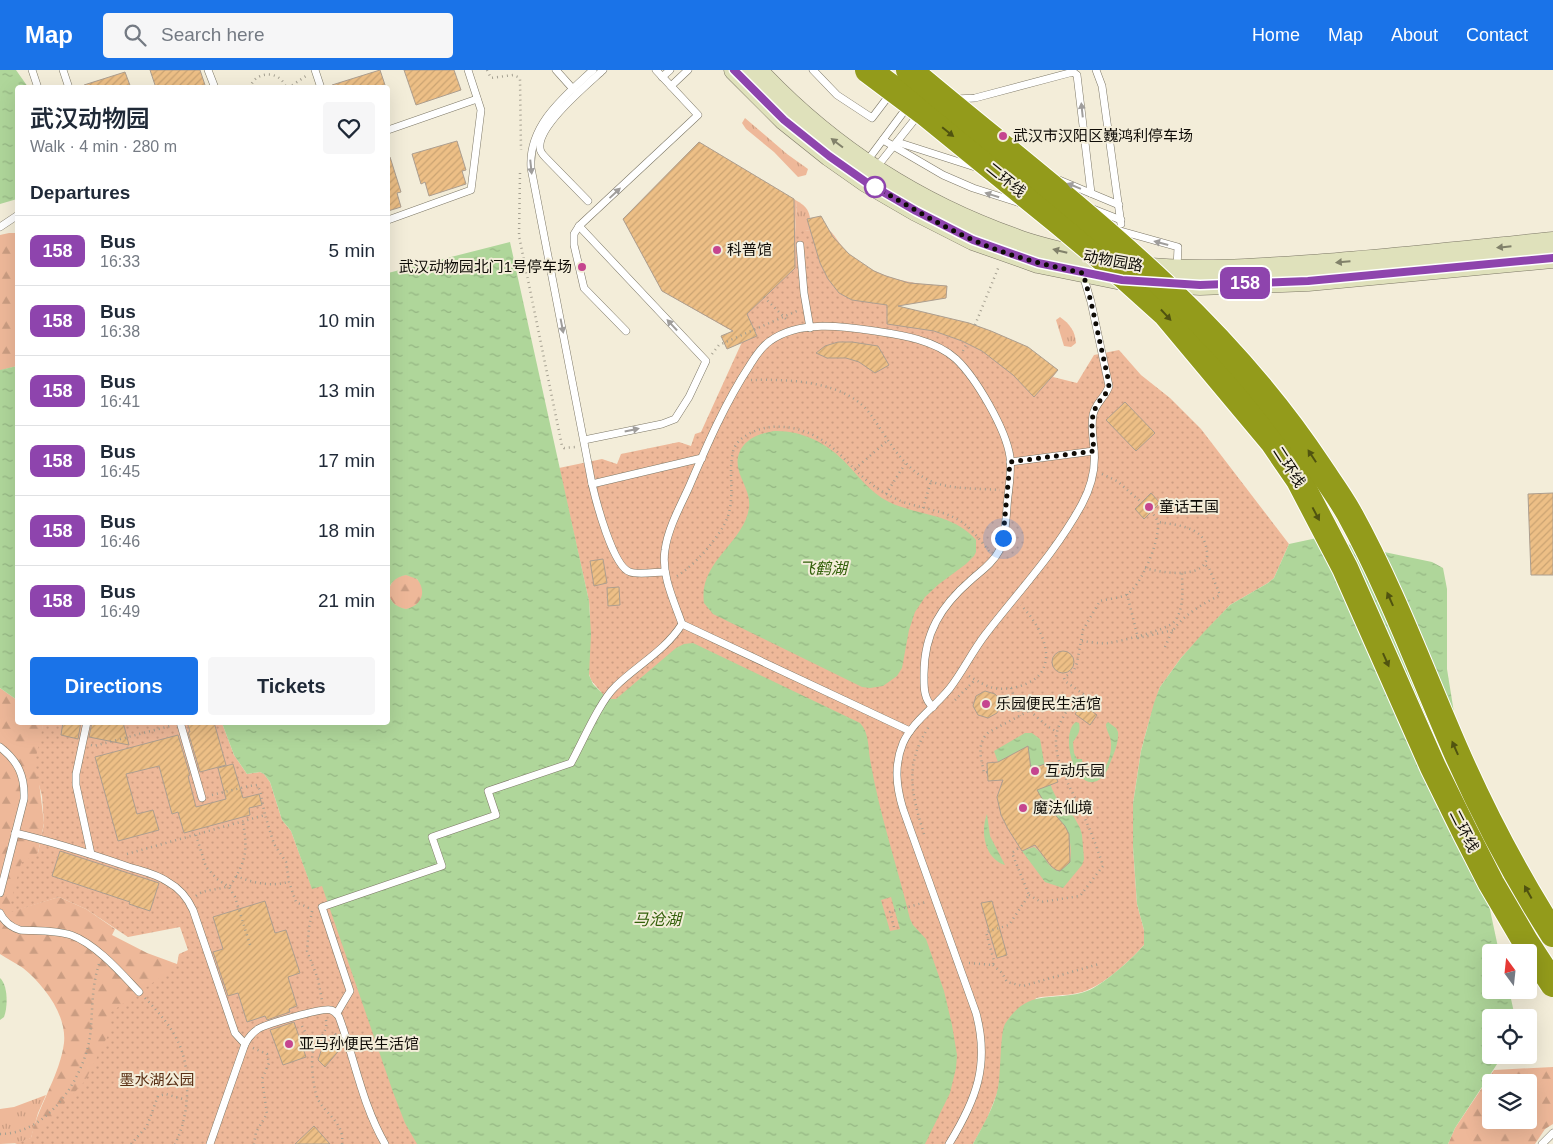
<!DOCTYPE html>
<meta charset="utf-8">
<style>
:root{--surface:#fff;--page:#f6f6f7;--text:#1f2937;--muted:#747a83;--line:#e0e1e3;--accent:#1a73e8}
body{margin:0;font-family:Helvetica,"Noto Sans SC",sans-serif;background:var(--page);color:var(--text);height:100vh;display:flex;flex-direction:column;font-size:19px;white-space:nowrap}
*{box-sizing:border-box;margin:0}
p{font-size:16px;color:var(--muted)}
.icon{flex:none;width:28px;height:28px;fill:none;stroke:currentColor;stroke-width:2;stroke-linecap:round;stroke-linejoin:round}
.map{position:relative;flex:1;overflow:hidden}
.side{position:absolute;left:15px;top:15px;width:375px;height:640px;display:flex;flex-direction:column;background:var(--surface);border-radius:5px;box-shadow:0 5px 20px #0002}
.side>*{flex:none}
.badge{padding:0 10px;border-radius:8px;font-size:18px;line-height:32px}
.needle{width:32px;rotate:345deg}
.fabs{position:absolute;left:1482px;top:874px;display:grid;gap:10px}
.fabs a{display:grid;place-items:center;width:55px;height:55px;border-radius:5px;background:var(--surface);box-shadow:0 5px 20px #0002;font-size:25px}
.you{position:absolute;width:25px;height:25px;margin:-12px;border:4px solid #fff;border-radius:50%;background:#1a73e8;box-shadow:0 0 0 8px #1a73e833}
.map>.badge{position:absolute;translate:-50% -50%;box-shadow:0 0 0 2px #fff}
h2{padding:0 15px;font-size:19px;line-height:45px}
.round{display:grid;place-items:center;flex:none;width:52px;height:52px;border-radius:5px;background:var(--page)}
.head{display:flex;align-items:center;justify-content:space-between;height:85px;padding:0 15px}
h1{font-size:24px;font-weight:600;line-height:38px}
.button{display:flex;gap:10px;margin-top:auto;padding:10px 15px}
.button a{flex:1;height:58px;border-radius:5px;background:var(--accent);color:#fff;font-size:20px;font-weight:600;line-height:58px;text-align:center}
.button a+a{background:var(--page);color:var(--text)}
ul{padding:0;list-style:none}
li{display:flex;align-items:center;gap:15px;height:70px;padding:0 15px;border-top:1px solid var(--line)}
li div{flex:1}
li b{display:block;font-size:19px}
li em{font-style:normal}
li .badge{min-width:55px;font-weight:700;text-align:center}
header{display:flex;align-items:center;gap:30px;box-sizing:border-box;height:70px;padding:0 25px;background:var(--accent);color:#fff}
header strong{font-size:24px}
nav{display:flex;gap:28px;margin-inline-start:auto;font-size:18px}
.search{width:350px;height:45px;background:var(--page);display:flex;align-items:center;gap:12px;box-sizing:border-box;padding:0 18px;border-radius:5px;color:var(--muted);font-size:19px}
.map>svg:first-child{display:block}
</style>
<header>
<strong>Map</strong>
<div class="search"><svg class="icon" aria-label="search" viewBox="0 0 24 24"><circle cx="10" cy="10" r="6"/><path d="M15 15l6 6"/></svg>Search here</div>
<nav><a>Home</a><a>Map</a><a>About</a><a>Contact</a></nav>
</header>
<div class="map">
<svg width="1553" height="1074" viewBox="0 0 1553 1074">
<defs>
<pattern id="grass-tufts" width="24" height="20" patternUnits="userSpaceOnUse" patternTransform="scale(1.25)"><rect width="24" height="20" fill="#eeb899"/><path d="M3 7l-1-3M5 7V3M7 7l1-3M15 17l-1-3M17 17v-4M19 17l1-3" fill="none" stroke="#cb9d82"/></pattern>
<pattern id="forest-firs" width="22" height="20" patternUnits="userSpaceOnUse" patternTransform="scale(1.25)"><rect width="22" height="20" fill="#eeb899"/><path d="M5 1l3.5 6h-7zM16 11l3.5 6h-7z" fill="#cb9d82"/></pattern>
<pattern id="park-dots" width="8" height="8" patternUnits="userSpaceOnUse" patternTransform="scale(1.25)"><rect width="8" height="8" fill="#eeb899"/><path d="M2 2h.1M6 6h.1" fill="none" stroke="#cb9d82" stroke-width="1.8" stroke-linecap="round"/></pattern>
<pattern id="water-ripples" width="26" height="14" patternUnits="userSpaceOnUse" patternTransform="scale(1.25)"><rect width="26" height="14" fill="#afd69a"/><path d="M2 4q2-2 4 0t4 0M15 11q2-2 4 0t4 0" fill="none" stroke="#95b683"/></pattern>
<pattern id="building-hatch" width="6" height="6" patternUnits="userSpaceOnUse" patternTransform="scale(1.25)"><rect width="6" height="6" fill="#edbf86"/><path d="M-1 1l2-2M0 6l6-6M5 7l2-2" fill="none" stroke="#caa372"/></pattern>
</defs>
<rect width="100%" height="100%" fill="#f3edd9"/>
<!-- grass -->
<g fill="url(#grass-tufts)">
<polygon points="745,48 787,84 808,99 806,105 798,107 774,82 746,59 742,53"/>
<path d="M797,131C810,138 811,146 810,160L795,163Z"/>
<path d="M1060,247C1070,254 1075,261 1076,273L1071,277L1064,276L1056,250Z"/>
<polygon points="46,1025 38,1043 31,1068 19,1073 0,1074 0,1039 14,1037"/>
</g>
<!-- forest -->
<g fill="url(#forest-firs)" fill-rule="evenodd">
<polygon points="9,163 17,163 17,296 2,300 0,300 0,165"/>
<circle cx="406" cy="522" r="17"/>
<path d="M0,618L17,630L18,652L46,653L43,655L39,712L44,753L38,783L9,842L59,827L86,839L115,859L112,865L147,883L177,894L179,884L201,1074H15L31,1068C35,1049 43,1034 50,1017C56,1004 62,988 64,973C67,945 44,915 23,898C16,893 7,889 0,884Z"/>
<path d="M1553,997V1054L1545,1059L1535,1074H1448L1455,1058L1494,1000ZM1491,1012H1529V1050H1491Z"/>
</g>
<!-- park -->
<path fill="url(#park-dots)" d="M699,72L797,131L795,162L810,160L808,149C814,152 823,155 829,160C836,166 841,177 849,184C877,209 911,214 947,216L946,228L900,234V241C960,247 1011,262 1058,300L1053,307L1077,313L1094,285L1119,280L1141,305L1170,328L1201,359L1289,474L1274,508L1268,513L1230,535L1181,588L1160,617L1148,655L1141,681L1133,734V777L1137,834L1144,860V875C1129,892 1100,919 1078,923C1065,926 1050,925 1036,928L1001,1001L998,1021L987,1049L973,1074H15L31,1068L43,1057L85,1011L111,959V942L178,895L179,884L188,880L180,857L128,867L86,839L59,827L8,843L21,793L38,783L44,754L42,726L34,696L43,655L46,653H222L234,685L247,704L260,702L264,704L270,712L282,750L291,761L312,818L601,622L591,610L588,601L590,547L589,531L559,398L602,389L617,394L621,384L679,372L691,376L695,364L701,362L742,272L757,265L751,253L732,261L662,221L623,149Z"/>
<!-- water -->
<g fill="url(#water-ripples)" fill-rule="evenodd">
<polygon points="0,0 16,0 28,17 18,18 17,129 0,134"/>
<path d="M510,172L589,531L591,564L589,605L593,614L608,629H616L676,578L684,574L693,573L860,653C869,662 868,677 870,689C879,743 897,795 910,849L913,855L926,869L944,921L952,955L957,985L956,998L950,1023L925,1074H417L405,1053L393,1022L322,816L312,819L291,761L282,750L270,712L264,704L260,702L247,704L234,685L222,653L388,652V203ZM406,505L417,509C427,521 422,536 406,539C383,535 383,509 406,505ZM891,827L900,859L890,861L881,830Z"/>
<polygon points="17,296 18,296 17,630 0,618 0,300"/>
<path d="M774,361C800,360 825,372 843,390C858,405 869,422 889,432C918,446 953,443 976,470V482L974,486L966,494L939,514L925,527L915,542L909,560L902,598L897,606L883,616L870,618L862,617L713,544L704,533C698,492 744,473 749,438C752,416 729,401 741,379C748,367 762,363 774,361Z"/>
<path d="M1317,468L1432,492L1443,498L1447,519V599L1472,755L1499,882H1491V920H1509L1515,947L1491,948V985H1503L1455,1058L1448,1074H973C982,1057 994,1038 998,1018C1001,1004 1000,962 1005,954C1029,916 1054,933 1087,921C1103,915 1132,889 1144,875V860L1137,834L1133,777V734L1141,681L1154,633L1160,617L1168,606L1181,588L1204,562L1230,535L1268,513L1274,508L1289,474Z"/>
<path d="M1076,652L1079,653C1081,662 1077,666 1073,672L1074,683L1077,689H1082L1084,702L1087,708C1104,709 1112,687 1111,673C1111,666 1106,661 1106,654L1108,652L1116,658L1118,662C1119,674 1113,685 1109,696C1106,703 1104,707 1097,711C1073,721 1060,662 1076,652Z"/>
<path d="M1025,663H1032L1040,669L1044,692L1052,719L1056,727L1074,747L1080,758L1082,765L1084,789L1082,795L1063,818L1045,812L1022,781L1034,777C1048,786 1051,813 1070,792C1075,758 1057,755 1042,730C1034,715 1029,694 1028,677H1026L998,692L994,681Z"/>
<path d="M987,744L990,766L1005,795C985,789 980,762 987,744Z"/>
<path d="M0,908C8,915 8,937 4,947L0,950Z"/>
</g>
<!-- building -->
<g fill="url(#building-hatch)" stroke="#ac9e8f">
<polygon points="150,0 200,0 206,18 156,18"/>
<polygon points="380,0 386,18 333,18 332,15"/>
<polygon points="404,0 454,0 461,20 416,35"/>
<polygon points="125,2 131,18 84,18 84,15"/>
<polygon points="457,71 466,100 462,101 466,114 429,126 425,112 421,114 412,84"/>
<polygon points="699,72 794,129 795,198 747,244 757,266 727,279 721,266 733,261 662,221 623,149"/>
<polygon points="390,87 401,122 397,123 401,137 388,141 388,88"/>
<polygon points="821,146 833,167 849,184 874,201 886,206 909,213 947,216 946,228 898,236 969,253 991,261 1028,277 1058,300 1034,327 1013,305 982,281 962,271 934,261 887,254 887,235 852,230 839,223 828,209 820,193 807,149"/>
<polygon points="838,272 852,272 878,276 889,295 875,303 859,292 846,288 827,288 816,283 825,276"/>
<polygon points="1125,332 1155,363 1136,381 1106,350"/>
<polygon points="1151,423 1160,433 1144,449 1135,439"/>
<polygon points="1553,423 1553,505 1531,505 1528,424"/>
<polygon points="603,489 607,513 594,516 590,491"/>
<polygon points="619,517 620,535 608,536 607,518"/>
<circle cx="1063" cy="592" r="11"/>
<polygon points="985,621 995,624 1002,632 997,643 988,648 978,645 973,636 976,626"/>
<polygon points="1082,634 1097,645 1090,655 1075,644"/>
<polygon points="63,652 81,652 78,669 61,665"/>
<polygon points="92,652 123,652 129,675 89,667"/>
<polygon points="187,652 214,652 226,695 200,702 188,662 190,662"/>
<polygon points="178,665 190,705 188,706 196,737 226,729 218,698 233,694 243,728 259,724 262,735 249,738 250,745 184,763 178,742 172,744 159,696 126,704 137,744 153,740 159,760 118,771 95,687"/>
<polygon points="1028,676 1031,699 1050,692 1058,712 1037,720 1044,732 1065,756 1069,764 1070,792 1060,801 1056,800 1051,796 1035,775 1022,781 1008,759 1001,745 997,727 1003,710 988,711 987,693 998,692"/>
<polygon points="60,781 159,813 150,841 129,834 130,832 52,806"/>
<polygon points="265,831 275,863 286,860 300,903 288,907 297,936 289,939 290,942 267,950 265,946 247,952 238,923 228,926 213,882 223,879 213,847"/>
<polygon points="992,831 1007,885 997,888 981,833"/>
<polygon points="294,952 306,987 283,995 270,960"/>
<polygon points="336,963 335,969 339,968 342,977 325,997 318,990 321,981"/>
<polygon points="314,1056 330,1074 295,1074"/>
</g>
<g fill="none" stroke-linecap="round" stroke-linejoin="round">
<!-- lane casing -->
<g stroke="#7c7766" stroke-width="8">
<g id="lane">
<polyline points="32,0 38,18"/>
<polyline points="63,0 69,18"/>
<polyline points="208,0 215,18"/>
<polyline points="315,0 321,18"/>
<polyline points="556,0 573,19"/>
<path d="M593,0C565,26 528,55 531,98L592,414C596,431 613,497 630,502C638,505 656,502 665,502"/>
<polyline points="813,0 837,25 872,48 891,23"/>
<polyline points="1096,0 1102,16 1121,154"/>
<polyline points="662,7 670,0"/>
<polyline points="671,16 688,0"/>
<polyline points="956,29 975,28 1073,2 1077,5 1091,123"/>
<polyline points="388,60 477,29"/>
<polyline points="883,70 943,105 973,118 1020,133"/>
<polyline points="897,72 975,97"/>
<polyline points="867,91 908,36"/>
<polyline points="876,98 919,44"/>
<polyline points="1059,110 1119,135"/>
<path d="M588,131L546,88C543,85 540,82 540,78C537,56 588,14 603,0"/>
<polyline points="1093,139 1121,150"/>
<polyline points="388,150 471,120 481,40 468,0"/>
<polyline points="579,156 706,291 689,327 675,349 662,354 584,370"/>
<polyline points="0,157 18,145"/>
<polyline points="1117,160 1178,177 1177,198"/>
<polyline points="800,175 804,223 810,258"/>
<polyline points="626,261 584,218 574,175 574,164 579,156 698,45 656,0"/>
<polyline points="1010,392 1094,381"/>
<polyline points="592,414 702,388"/>
<polyline points="87,652 76,704 76,715 91,784"/>
<polyline points="180,652 202,728"/>
<path d="M910,661L682,554C674,531 661,505 665,480C668,458 680,437 689,417C707,375 725,333 750,295C755,287 761,277 770,271C799,250 843,256 875,261C902,265 935,270 956,289C976,308 1006,359 1010,387C1012,403 1008,421 1007,437C1006,451 1005,468 999,481C993,493 981,501 971,510C941,536 924,563 924,604C924,615 923,629 933,637"/>
<path d="M0,677C18,691 25,706 24,729L0,823"/>
<path d="M15,763C54,772 91,784 129,797C142,801 157,804 168,812C179,818 188,829 193,840L235,963L245,974"/>
<path d="M0,843C4,852 11,857 20,860C36,861 55,860 71,865C96,874 121,903 139,922"/>
<path d="M337,943L350,921L322,837L442,796L432,767L496,745L488,721L571,693C582,673 600,631 615,617C637,595 665,581 682,554"/>
<path d="M210,1074L245,974C248,968 252,963 258,959C267,954 323,937 331,940C335,941 337,944 339,947C355,990 362,1034 385,1074"/>
<path d="M949,1074C976,1030 990,995 976,943L903,739C896,716 894,695 903,673C913,651 935,637 950,618C963,601 972,582 985,565C1018,522 1056,482 1082,434C1091,417 1096,398 1094,379C1093,368 1091,356 1093,345C1095,333 1106,327 1109,316L1091,232L1083,205"/>
<polyline points="1542,1074 1553,1063"/>
</g>
</g>
<!-- secondary casing -->
<g stroke="#7c7766" stroke-width="21">
<g id="secondary">
<polyline points="734,0 784,50 829,86 866,112 916,141 973,170 1038,193 1122,210 1200,215 1308,211 1553,188"/>
<path d="M757,0C829,77 917,134 1016,169C1045,180 1076,185 1105,192"/>
<path d="M1139,197C1196,203 1253,199 1310,195C1391,189 1472,180 1553,172"/>
</g>
</g>
<!-- path -->
<g stroke="#a49f90" stroke-width="2.5" stroke-dasharray="1 4" stroke-linecap="butt">
<polyline points="487,0 491,8 513,5 518,7 520,9 521,80"/>
<path d="M250,18C255,0 281,0 286,18"/>
<polyline points="288,18 306,6"/>
<polyline points="520,103 519,166 562,376 564,378 576,377"/>
<polyline points="764,227 788,251"/>
<polyline points="975,255 999,196"/>
<polyline points="963,281 967,273"/>
<polyline points="712,284 719,275 797,241"/>
<path d="M751,310C790,309 847,311 871,345C888,369 901,396 928,410C949,420 977,418 1000,420"/>
<polyline points="855,399 887,371"/>
<polyline points="1102,404 1117,411 1141,432"/>
<polyline points="886,424 905,394"/>
<polyline points="923,438 931,411"/>
<path d="M1145,498C1162,503 1210,511 1207,482C1206,473 1203,466 1196,462C1185,455 1170,454 1158,452"/>
<path d="M677,506C695,495 721,466 728,446C735,425 728,403 733,382C735,374 740,369 747,365C770,351 800,356 822,370C841,382 853,400 870,413C880,421 891,427 903,432C921,438 940,440 957,449C971,457 979,469 989,481"/>
<polyline points="1127,524 1138,568 1174,560"/>
<path d="M1082,571C1090,572 1100,574 1109,573C1121,571 1167,560 1174,552C1185,539 1182,518 1182,502"/>
<path d="M1165,577C1168,571 1170,564 1174,559C1185,544 1204,533 1220,525L1209,498L1204,494"/>
<path d="M969,606C976,610 982,614 990,617C1006,622 1037,616 1044,597C1052,576 1035,550 1021,535"/>
<polyline points="1011,618 1015,629"/>
<polyline points="955,630 975,610"/>
<polyline points="1017,636 1020,646"/>
<polyline points="1030,641 1047,656 1057,662"/>
<path d="M1092,641L1097,634L1065,611L1064,608L1074,600L1077,593L1083,560L1100,531C1108,529 1119,528 1126,525C1141,517 1159,472 1158,455C1158,450 1155,446 1151,442"/>
<polyline points="91,675 94,676 170,656"/>
<path d="M987,702L984,703C981,688 976,673 989,662L1042,634C1057,628 1065,632 1078,639"/>
<polyline points="212,725 249,716 257,715 260,720 265,745"/>
<path d="M924,764C911,723 904,693 930,655"/>
<polyline points="196,765 206,797 217,809 229,817 235,827 251,878"/>
<polyline points="127,784 265,745 274,774 286,792 289,812 296,832 311,839"/>
<path d="M236,806C253,813 271,817 288,812"/>
<path d="M230,816C246,792 248,781 243,752"/>
<path d="M1029,825L1041,832L1080,826L1103,796C1097,777 1090,759 1082,742C1072,720 1055,694 1056,670C1056,657 1064,646 1070,635"/>
<path d="M196,826C205,818 217,821 228,816"/>
<polyline points="312,841 309,858 307,881 318,909 322,931"/>
<polyline points="894,857 890,842 926,832"/>
<polyline points="969,893 993,895 994,891 986,862 1009,855 1029,825 1012,783 1020,777"/>
<polyline points="993,895 1002,903 1007,912 1023,916 1099,894"/>
<path d="M145,928C175,959 189,981 187,1025C186,1043 183,1058 175,1074"/>
<path d="M326,950C328,962 319,968 314,978C310,988 313,1014 316,1024C321,1043 345,1050 342,1074"/>
<polyline points="302,956 314,979"/>
<polyline points="253,978 267,984 269,993 262,1009 267,1044 256,1062 254,1074"/>
<path d="M0,1064C48,1064 83,1009 90,967C93,942 91,918 99,894"/>
<polyline points="131,1074 147,1056 158,1026 166,1024 186,1030"/>
</g>
<!-- lane -->
<use href="#lane" stroke="#fff" stroke-width="7"/>
<!-- secondary -->
<use href="#secondary" stroke="#dfe1bb" stroke-width="20"/>
<!-- highway-bridge casing -->
<g stroke="#fff" stroke-width="28" stroke-linecap="butt">
<g id="highway-bridge">
<polyline points="868,0 924,42 1059,152 1125,207 1165,243 1273,372 1299,410 1345,498 1433,697 1465,762 1491,813 1525,871 1553,914"/>
<path d="M909,0C1056,124 1212,234 1319,397C1329,412 1340,427 1349,443C1391,519 1421,601 1455,679C1483,743 1516,806 1553,864"/>
</g>
</g>
<!-- highway-bridge -->
<use href="#highway-bridge" stroke="#939b1b" stroke-width="26"/>
</g>
<!-- one-way arrows -->
<defs><path id="oneway-solid" d="M-6-.8H1V-3.2L6.5 0L1 3.2V.8H-6Z" transform="scale(1.25)"/></defs>
<g fill="#9f9d9b">
<use href="#oneway-solid" transform="translate(1082 40) rotate(-96)"/>
<use href="#oneway-solid" transform="translate(531 97) rotate(84)"/>
<use href="#oneway-solid" transform="translate(1074 116) rotate(-158)"/>
<use href="#oneway-solid" transform="translate(615 123) rotate(-43)"/>
<use href="#oneway-solid" transform="translate(992 125) rotate(-162)"/>
<use href="#oneway-solid" transform="translate(1161 173) rotate(-165)"/>
<use href="#oneway-solid" transform="translate(672 255) rotate(-133)"/>
<use href="#oneway-solid" transform="translate(562 256) rotate(79)"/>
<use href="#oneway-solid" transform="translate(632 360) rotate(-12)"/>
</g>
<g fill="#505310">
<use href="#oneway-solid" transform="translate(948 62) rotate(39)"/>
<use href="#oneway-solid" transform="translate(1166 245) rotate(47)"/>
<use href="#oneway-solid" transform="translate(1312 386) rotate(-123)"/>
<use href="#oneway-solid" transform="translate(1316 444) rotate(62)"/>
<use href="#oneway-solid" transform="translate(1390 529) rotate(-114)"/>
<use href="#oneway-solid" transform="translate(1386 590) rotate(66)"/>
<use href="#oneway-solid" transform="translate(1455 678) rotate(-114)"/>
<use href="#oneway-solid" transform="translate(1528 822) rotate(-119)"/>
</g>
<g fill="#81816a">
<use href="#oneway-solid" transform="translate(837 73) rotate(-143)"/>
<use href="#oneway-solid" transform="translate(1504 177) rotate(174)"/>
<use href="#oneway-solid" transform="translate(1060 181) rotate(-166)"/>
<use href="#oneway-solid" transform="translate(1343 192) rotate(175)"/>
</g>
<g fill="none" stroke-linecap="round" stroke-linejoin="round">
<!-- line casing -->
<g stroke="#fff" stroke-width="11">
<polyline id="line" points="734,0 784,50 829,86 866,112 916,141 973,170 1038,193 1122,210 1200,215 1308,211 1553,188"/>
</g>
<!-- line -->
<use href="#line" stroke="#8e44ad" stroke-width="8"/>
<!-- walk -->
<path stroke="#0e0b06" stroke-width="5" stroke-dasharray="0 9" d="M875,117C907,135 939,155 973,170C1008,186 1045,195 1083,203L1091,232L1109,313C1109,324 1100,328 1096,337C1089,350 1093,368 1094,381L1010,392L1003,468"/>
</g>
<!-- markers -->
<g fill="#c5458f" stroke="#f3edd9" stroke-width="2">
<circle cx="1003" cy="66" r="5"/>
<circle cx="717" cy="180" r="5"/>
<circle cx="582" cy="197" r="5"/>
<circle cx="1149" cy="437" r="5"/>
<circle cx="986" cy="634" r="5"/>
<circle cx="1035" cy="701" r="5"/>
<circle cx="1023" cy="738" r="5"/>
<circle cx="289" cy="974" r="5"/>
</g>
<circle fill="#fff" stroke="#8e44ad" stroke-width="2.5" cx="875" cy="117" r="10"/>
<g text-anchor="middle" stroke-width="4" stroke-linejoin="round" paint-order="stroke">
<!-- poi labels -->
<g font-size="15" fill="#0e0b06" stroke="#f3edd9" text-anchor="start">
<text x="1013" y="71">武汉市汉阳区巍鸿利停车场</text>
<text x="727" y="185">科普馆</text>
<text x="572" y="202" text-anchor="end">武汉动物园北门1号停车场</text>
<text x="1159" y="442">童话王国</text>
<text x="996" y="639">乐园便民生活馆</text>
<text x="1045" y="706">互动乐园</text>
<text x="1033" y="743">魔法仙境</text>
<text x="299" y="979">亚马孙便民生活馆</text>
</g>
<!-- street labels -->
<g font-size="15" fill="#0e0b06" stroke="#f3edd9">
<text transform="translate(1006 110) rotate(39)" y="5">二环线</text>
<text transform="translate(1113 191) rotate(10)" y="5">动物园路</text>
<text transform="translate(1289 397) rotate(57)" y="5">二环线</text>
<text transform="translate(1464 761) rotate(63)" y="5">二环线</text>
</g>
<!-- park labels -->
<g font-size="15" fill="#582e13" stroke="#f3edd9">
<text x="157" y="1015">墨水湖公园</text>
</g>
<!-- water labels -->
<g font-size="16" font-style="italic" fill="#33600a" stroke="#f3edd9">
<text x="823" y="504">飞鹤湖</text>
<text x="657" y="855">马沧湖</text>
</g>
</g>
</svg>
<div class="fabs">
<a><svg class="needle" viewBox="-14 -14 28 28"><path d="M0-13l5 13h-10z" fill="#e53935"/><path d="M0 13l5-13h-10z" fill="#747a83"/></svg></a>
<a><svg class="icon" aria-label="locate" viewBox="0 0 24 24"><circle cx="12" cy="12" r="6"/><path d="M12 2v4M12 18v4M2 12h4M18 12h4"/></svg></a>
<a><svg class="icon" aria-label="layers" viewBox="0 0 24 24"><path d="M12 4l9 5-9 5-9-5zM3 14l9 5 9-5"/></svg></a>
</div>
<div class="you" style="left:1003px;top:468px"></div>
<b class="badge" style="left:1245px;top:213px;background:#8e44ad;color:#fff">158</b>
<section class="side">
<div class="head"><div><h1>武汉动物园</h1><p>Walk · 4 min · 280 m</p></div><a class="round"><svg class="icon" aria-label="heart" viewBox="0 0 24 24"><path d="M12 20l-8-8c-3-5 5-10 8-4 3-6 11-1 8 4z"/></svg></a></div>
<h2>Departures</h2>
<ul>
<li><span class="badge" style="background:#8e44ad;color:#fff">158</span><div><b>Bus</b><p>16:33</p></div><em>5 min</em></li>
<li><span class="badge" style="background:#8e44ad;color:#fff">158</span><div><b>Bus</b><p>16:38</p></div><em>10 min</em></li>
<li><span class="badge" style="background:#8e44ad;color:#fff">158</span><div><b>Bus</b><p>16:41</p></div><em>13 min</em></li>
<li><span class="badge" style="background:#8e44ad;color:#fff">158</span><div><b>Bus</b><p>16:45</p></div><em>17 min</em></li>
<li><span class="badge" style="background:#8e44ad;color:#fff">158</span><div><b>Bus</b><p>16:46</p></div><em>18 min</em></li>
<li><span class="badge" style="background:#8e44ad;color:#fff">158</span><div><b>Bus</b><p>16:49</p></div><em>21 min</em></li>
</ul>
<div class="button"><a>Directions</a><a>Tickets</a></div>
</section>
</div>
